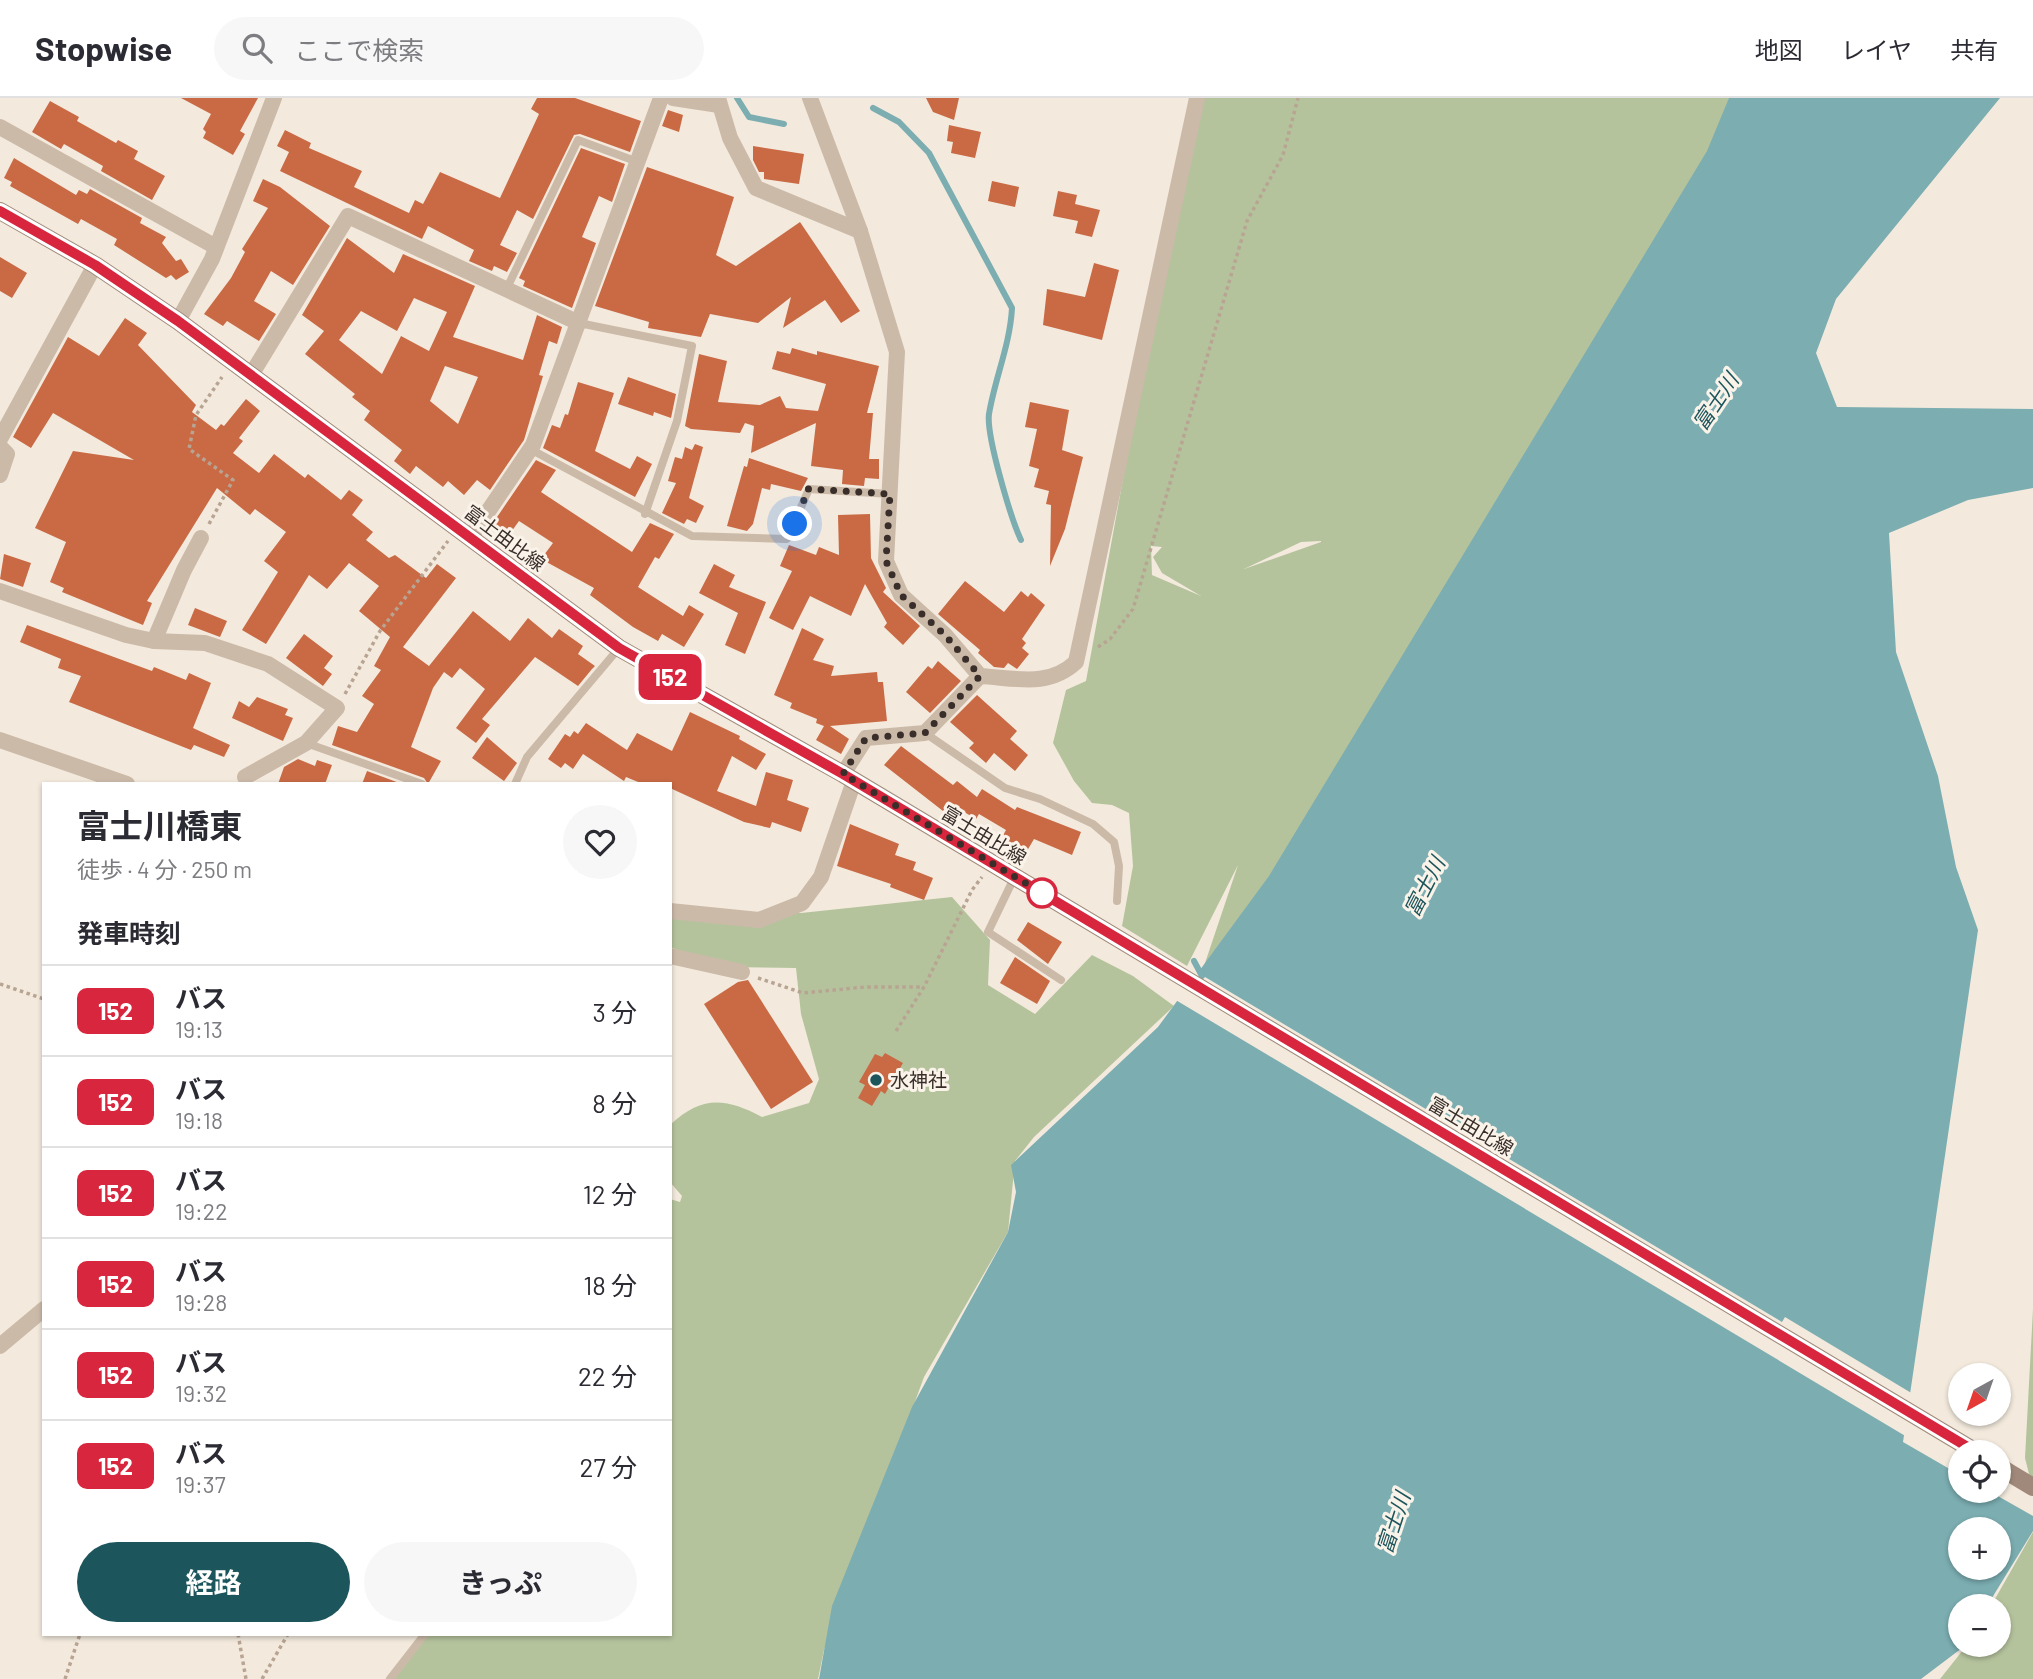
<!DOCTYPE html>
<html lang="ja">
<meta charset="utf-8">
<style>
:root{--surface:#fff;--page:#f7f7f7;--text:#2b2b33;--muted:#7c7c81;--line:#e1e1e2;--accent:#1d555c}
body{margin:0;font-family:Barlow,"Noto Sans JP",sans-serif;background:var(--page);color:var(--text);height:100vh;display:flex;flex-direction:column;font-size:26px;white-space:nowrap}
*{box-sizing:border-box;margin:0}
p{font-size:23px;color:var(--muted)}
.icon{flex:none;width:38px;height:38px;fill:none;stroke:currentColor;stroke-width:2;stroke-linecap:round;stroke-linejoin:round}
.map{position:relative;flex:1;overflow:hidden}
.side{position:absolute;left:42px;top:684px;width:630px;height:854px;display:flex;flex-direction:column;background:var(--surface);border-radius:0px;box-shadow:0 2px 5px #0004}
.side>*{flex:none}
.badge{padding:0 14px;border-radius:10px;font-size:24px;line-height:46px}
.needle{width:46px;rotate:220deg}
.fabs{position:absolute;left:1948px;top:1265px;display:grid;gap:14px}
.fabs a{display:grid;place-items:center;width:63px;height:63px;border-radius:50%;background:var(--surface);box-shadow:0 2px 5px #0004;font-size:35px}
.you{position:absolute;width:35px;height:35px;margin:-18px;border:5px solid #fff;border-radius:50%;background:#1a73e8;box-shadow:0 0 0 10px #1a73e833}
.map>.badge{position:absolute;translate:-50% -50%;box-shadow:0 0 0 4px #fff}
h2{padding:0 35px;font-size:26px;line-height:63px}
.round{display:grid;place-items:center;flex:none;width:74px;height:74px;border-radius:37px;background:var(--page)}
.head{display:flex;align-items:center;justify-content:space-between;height:119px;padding:0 35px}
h1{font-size:33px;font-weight:700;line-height:52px}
.cta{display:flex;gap:14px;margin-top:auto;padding:14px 35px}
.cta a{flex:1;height:80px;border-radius:42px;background:var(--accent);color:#fff;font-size:28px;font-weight:700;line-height:80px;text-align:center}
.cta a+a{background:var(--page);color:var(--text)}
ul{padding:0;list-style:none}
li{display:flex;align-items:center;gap:21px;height:91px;padding:0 35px;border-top:2px solid var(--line)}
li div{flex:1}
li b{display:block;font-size:26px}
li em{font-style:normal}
li .badge{min-width:77px;font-weight:700;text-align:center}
header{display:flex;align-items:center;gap:42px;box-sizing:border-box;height:98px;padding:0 35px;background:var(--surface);border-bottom:2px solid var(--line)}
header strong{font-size:33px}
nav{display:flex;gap:38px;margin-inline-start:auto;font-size:24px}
.search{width:490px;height:63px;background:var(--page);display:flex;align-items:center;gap:18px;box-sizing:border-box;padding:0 24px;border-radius:38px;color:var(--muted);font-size:26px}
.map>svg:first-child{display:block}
</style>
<header>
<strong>Stopwise</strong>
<div class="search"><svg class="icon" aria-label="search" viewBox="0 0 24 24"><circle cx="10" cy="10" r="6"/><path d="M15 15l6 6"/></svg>ここで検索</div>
<nav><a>地図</a><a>レイヤ</a><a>共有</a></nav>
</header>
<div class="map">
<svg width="2033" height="1581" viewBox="0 0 2033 1581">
<rect width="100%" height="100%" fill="#f3eadd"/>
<!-- green -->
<g fill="#b5c39d" fill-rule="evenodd">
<path d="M1197,0H1735L1484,507L1204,868L1238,767L1187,868L1122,828L1133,768L1129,715L1112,707L1092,705L1074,683L1053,645L1066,592L1086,583L1154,212ZM1321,443V444L1244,471L1301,444ZM1151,448L1162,449L1153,459L1162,475L1201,498L1152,477Z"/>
<path d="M952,799L990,842L988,887L1035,916L1092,857L1133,878L1174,908L1034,1039L1015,1063L1008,1134L924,1279L824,1552L818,1581H390L425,1537L670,1536V1101L680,1104L682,1098L670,1084V1027C702,997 726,1000 762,1019L809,1005L819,981L801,916L796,870L721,869L670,849V816L801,815Z"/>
<polygon points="2033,1211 2033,1392 2025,1360"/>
<polygon points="2033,1434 2033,1581 1940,1581 1967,1547 1998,1547 1998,1508 1991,1508"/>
</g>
<!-- water -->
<path fill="#7badb1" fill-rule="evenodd" d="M1729,0H2000L1836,201L1816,255L1837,309L2033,311V390L1968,402L1889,435L1896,554L1938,678L1956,769L1978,832L1903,1344L1960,1377V1393H1989L2033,1418V1433L1987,1508H1960L1962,1550L1921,1581H819L832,1508L912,1309L1008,1134L1016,1094L1011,1067L1158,929L1269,778L1707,53ZM1960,1432H1998V1470H1960Z"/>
<!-- pier -->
<polygon fill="#f3eadd" points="1195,873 1782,1224 1785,1219 1913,1296 1907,1339 1174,901"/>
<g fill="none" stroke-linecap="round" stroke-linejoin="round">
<!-- stream -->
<g stroke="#7badb1" stroke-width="6">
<polyline points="737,0 749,19 784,26"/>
<path d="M873,10L899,24L929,55L1012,210C1010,247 995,280 989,316C986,337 1011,421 1021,442"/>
<polyline points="1194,863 1202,878"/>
</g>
</g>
<!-- building -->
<g fill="#c96a45" fill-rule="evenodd">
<polygon points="181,0 258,0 240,33 245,36 233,57 203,40 206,34 203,31 211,16"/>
<polygon points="537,0 575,0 641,23 630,54 580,36 574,37 533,121 517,112 500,147 517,155 507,174 494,168 492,173 469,163 474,152 428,128 422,141 280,73 289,54 277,48 285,32 311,45 309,50 362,73 354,89 409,115 415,102 423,106 440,74 500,100 539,16 531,11"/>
<polygon points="926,0 959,0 954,22 933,14"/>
<polygon points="50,3 79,19 77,23 116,45 118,42 138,53 134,61 165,78 152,102 101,73 103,68 64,46 61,51 32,34"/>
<polygon points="668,12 683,17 679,34 662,28"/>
<polygon points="949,27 981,34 975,60 951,55 953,44 947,43"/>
<polygon points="753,48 804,56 799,86 764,81 764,74 759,74 753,62"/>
<polygon points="581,50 625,66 612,104 599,98 582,139 596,145 572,210 523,188 525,183 519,180"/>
<polygon points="14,60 76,97 79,92 87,96 90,91 142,120 140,125 166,139 162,145 176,163 181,161 189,174 176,182 171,177 166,180 114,147 117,141 81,121 78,126 10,88 12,84 4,80"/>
<polygon points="647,69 734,99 716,157 736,168 800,124 860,213 841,225 825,202 783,230 791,199 758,225 710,216 701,239 648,230 649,224 595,208"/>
<polygon points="263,81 280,89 330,128 293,187 271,173 254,203 276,216 259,243 227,223 223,228 204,216 231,180 245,154 242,151 268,110 253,103"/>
<polygon points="992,83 1019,89 1015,109 988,103"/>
<polygon points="1058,93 1077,97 1075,106 1100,112 1092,139 1075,135 1078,123 1053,118"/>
<path d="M347,140L394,175L403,156L475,188L453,239L523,262L537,217L562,229L557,246L549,243L539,277L543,278L524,342L490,392L477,382L464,397L448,383L443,389L416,368L410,376L394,363L402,352L364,322L370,313L352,299L355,296L305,256L324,233L302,217ZM414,200L447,214L429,253L401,238L382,276L339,242L361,213L397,233ZM445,268L478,279L458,326L430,303Z"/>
<polygon points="0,159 27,175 12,200 0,193"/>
<polygon points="1094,165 1119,172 1102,242 1043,227 1047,191 1085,199"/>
<polygon points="125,220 147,235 138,247 196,307 192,314 216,332 221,326 224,328 246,301 260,313 239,340 243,343 233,355 259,375 274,356 305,380 308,376 341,402 349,392 363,402 352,417 373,434 366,442 389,460 395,457 426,480 437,466 456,480 403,549 429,568 473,513 510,543 528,520 552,540 559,531 583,548 578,556 595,568 592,571 578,588 535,559 482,621 490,627 476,645 456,630 485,591 460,570 452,580 444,574 433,590 411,649 441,663 428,686 424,680 332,647 338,628 357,634 374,606 362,598 381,572 374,568 390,539 359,513 379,488 349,465 327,491 309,477 266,546 242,532 278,474 264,463 286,434 255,411 250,417 217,390 147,503 152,505 143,527 62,494 64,490 50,484 66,444 35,430 73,353 134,362 53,315 31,350 13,339 68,239 99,258"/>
<polygon points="792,250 817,257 817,253 879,268 867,315 873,315 869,361 879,361 879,381 865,380 864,388 842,386 843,372 811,368 816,325 751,355 754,328 745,325 740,335 691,331 685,328 699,256 727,263 718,304 760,307 780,298 786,310 818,313 826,286 772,271 777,253 790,256"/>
<polygon points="628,279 676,296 671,320 654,314 653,318 618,306"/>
<polygon points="578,284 614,295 595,353 630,371 637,358 652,366 635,399 543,350 552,327 560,330 565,316 568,317"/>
<polygon points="1030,304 1069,312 1062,352 1083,359 1065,431 1050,468 1051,407 1046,406 1049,393 1034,389 1039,371 1029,368 1037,331 1025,329"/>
<polygon points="695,346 703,349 689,400 704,408 696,425 687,421 684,426 662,415 676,385 668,383 675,359 682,361 685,349 692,352"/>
<polygon points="749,360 808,380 801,393 771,386 770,392 762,390 753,426 747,433 727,428 744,368 747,369"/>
<polygon points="536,362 556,372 541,394 632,454 650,425 674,436 659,461 655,459 638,489 683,518 689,507 704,516 684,549 662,536 658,543 633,529 590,497 594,490 541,461 553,445 519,423 509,437 493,425"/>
<polygon points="870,416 871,460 886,490 883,494 920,528 903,547 884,529 887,525 865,486 851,518 810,498 793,532 769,520 792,473 780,468 789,447 816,457 819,449 839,457 838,417"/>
<polygon points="4,456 31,465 23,489 0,481"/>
<polygon points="714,466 735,477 729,489 766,504 745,556 725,547 738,515 699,495"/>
<polygon points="965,483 1004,514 1021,493 1028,499 1031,495 1045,507 1022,541 1026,545 1022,550 1029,556 1017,571 1008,565 1004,570 994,569 978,555 980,552 938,516"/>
<polygon points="195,510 227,523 220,539 188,527"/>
<polygon points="27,527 152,573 154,569 186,582 189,575 211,585 193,630 230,647 224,659 194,647 191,652 69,604 81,578 58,570 61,561 20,544"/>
<polygon points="802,530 824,541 813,562 834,568 831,578 877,574 878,584 883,584 887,623 830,628 849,641 841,656 816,642 824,628 816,625 817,621 790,610 792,605 774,597"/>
<polygon points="304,536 333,558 324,570 332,576 323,588 286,560"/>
<polygon points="938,563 961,583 930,615 906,594 928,568 932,571"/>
<polygon points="977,597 1017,633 1010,641 1028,657 1015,673 994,655 986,665 969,650 974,645 950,624"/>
<polygon points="257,599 288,611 285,617 293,620 283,643 232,620 239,603 249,609"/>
<polygon points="690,614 740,638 739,641 766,656 756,672 732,658 717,693 756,708 766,674 793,682 787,702 809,710 801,734 772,724 770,730 744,724 670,690 670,686 643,686 626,679 624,683 583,656 573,671 565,665 561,670 548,661 565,636 570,639 574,633 578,636 586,625 627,652 637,635 672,653"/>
<polygon points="487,639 517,665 504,683 472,660"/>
<polygon points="901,648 953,687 957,683 977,699 982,691 1015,712 1017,709 1081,734 1072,757 1034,741 1024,758 1000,743 1006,732 979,716 976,721 949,705 943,713 884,667"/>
<polygon points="298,661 315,668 317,662 332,667 325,686 278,686 284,669"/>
<polygon points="367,673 402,686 362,686"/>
<polygon points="850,726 899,746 895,757 916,764 913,772 933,780 924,802 890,789 891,786 837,768"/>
<polygon points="1028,824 1062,844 1048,866 1017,842"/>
<polygon points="1015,859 1050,883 1037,906 1000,885"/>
<polygon points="748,882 813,984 771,1011 704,906 738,884"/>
<polygon points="885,955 903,965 885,996 881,993 872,1008 858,1000 865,987 859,984 875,956 882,959"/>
</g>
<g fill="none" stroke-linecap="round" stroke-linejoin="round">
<!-- path -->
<g stroke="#b8a493" stroke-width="3.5" stroke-dasharray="3.5 3.5" stroke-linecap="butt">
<polyline points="209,426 233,382 189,351 196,317 222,279"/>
<polyline points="1098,549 1110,541 1133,511 1247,123 1283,57 1298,0"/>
<polyline points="345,596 380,533 448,443"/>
<polyline points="758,880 803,895 865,889 924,889"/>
<polyline points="0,886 44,901"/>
<polyline points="896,933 924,889 972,792 982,779"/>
<polyline points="238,1536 246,1581"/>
<polyline points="65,1581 80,1536"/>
<polyline points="262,1581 288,1536"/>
</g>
<!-- service -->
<g stroke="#ccbaa9" stroke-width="8">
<polyline points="507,190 578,42 638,64"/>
<polyline points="579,225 692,248 677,323 645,416"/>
<polyline points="530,351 692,438 787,441 809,391 890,396"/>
<polyline points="925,635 1005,690 1040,701 1093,726 1114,744 1119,768 1117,803"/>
<polyline points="306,645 422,686"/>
<polyline points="515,686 527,659 619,550"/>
<polyline points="1014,780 988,834 1061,882"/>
<polyline points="390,1581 425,1536"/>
</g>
<!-- minor -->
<g stroke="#ccbaa9" stroke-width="16">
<polyline points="673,0 719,7"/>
<polyline points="718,0 730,40 756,90 860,133"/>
<path d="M810,0L860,133L897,254L886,463L901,497L945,537L980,578C1016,580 1048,590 1076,564L1197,0"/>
<polyline points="0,29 216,149"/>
<polyline points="178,223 212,161 274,0"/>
<polyline points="251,277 348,118 579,225"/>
<polyline points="0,341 95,167"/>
<polyline points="0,349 7,356 0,377"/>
<polyline points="470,440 533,347 661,0"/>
<polyline points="0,493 126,537 154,543 205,545 268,566 337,610 306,645 245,679"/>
<polyline points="154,543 184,472 201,440"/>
<polyline points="0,642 127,686"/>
<polyline points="843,676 866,640 925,635 980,578"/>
<polyline points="670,813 759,822 802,805 821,779 854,683"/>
<polyline points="670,858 742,874"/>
<polyline points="0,1248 44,1211"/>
</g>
<!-- secondary -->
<g stroke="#a0897a" stroke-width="18">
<polyline points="0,113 95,167 178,223 619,550 843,676 1976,1354"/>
<polyline points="1998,1368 2033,1389"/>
</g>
</g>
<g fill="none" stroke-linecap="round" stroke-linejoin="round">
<!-- line casing -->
<g stroke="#fff" stroke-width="16">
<polyline id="line" points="0,113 95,167 178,223 619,550 843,676 1976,1354"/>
</g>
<!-- line -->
<use href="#line" stroke="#d7263d" stroke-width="10"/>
<!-- walk -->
<polyline stroke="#392e29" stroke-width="7" stroke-dasharray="0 12.6" points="795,426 808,391 890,396 886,463 901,497 945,537 980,578 925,635 866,640 843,676 1042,795"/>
</g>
<!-- markers -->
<circle fill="#fff" stroke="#d7263d" stroke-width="3.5" cx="1042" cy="795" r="14"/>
<circle fill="#1d555c" stroke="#faf3ea" stroke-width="2.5" cx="876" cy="982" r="7"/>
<g text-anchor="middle" stroke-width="6" stroke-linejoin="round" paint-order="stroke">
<!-- street labels -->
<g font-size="19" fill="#392e29" stroke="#faf3ea">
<text transform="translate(505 440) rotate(37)" y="7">富士由比線</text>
<text transform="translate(984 737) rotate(31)" y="7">富士由比線</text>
<text transform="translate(1471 1028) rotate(31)" y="7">富士由比線</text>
</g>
<!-- poi labels -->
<g font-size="19" fill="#392e29" stroke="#faf3ea" text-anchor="start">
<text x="890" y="989">水神社</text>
</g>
<!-- water labels -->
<g font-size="21" font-style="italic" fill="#1d555c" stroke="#faf3ea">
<text transform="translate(1716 304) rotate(-56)" y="7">富士川</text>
<text transform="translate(1425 789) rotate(-63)" y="7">富士川</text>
<text transform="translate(1394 1425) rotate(-72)" y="7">富士川</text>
</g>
</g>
</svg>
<div class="fabs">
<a><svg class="needle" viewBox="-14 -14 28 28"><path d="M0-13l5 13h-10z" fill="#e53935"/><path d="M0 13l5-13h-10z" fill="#7c7c81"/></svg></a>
<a><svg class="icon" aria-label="locate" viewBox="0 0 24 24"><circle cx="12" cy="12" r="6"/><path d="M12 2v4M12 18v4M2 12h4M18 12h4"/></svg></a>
<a>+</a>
<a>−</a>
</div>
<div class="you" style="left:795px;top:426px"></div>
<b class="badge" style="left:670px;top:579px;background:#d7263d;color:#fff">152</b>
<section class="side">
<div class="head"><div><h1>富士川橋東</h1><p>徒歩 · 4 分 · 250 m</p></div><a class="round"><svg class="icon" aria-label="heart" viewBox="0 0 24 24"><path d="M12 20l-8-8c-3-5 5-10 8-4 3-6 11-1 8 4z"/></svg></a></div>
<h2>発車時刻</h2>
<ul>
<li><span class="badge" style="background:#d7263d;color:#fff">152</span><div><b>バス</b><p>19:13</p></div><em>3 分</em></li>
<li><span class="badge" style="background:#d7263d;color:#fff">152</span><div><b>バス</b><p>19:18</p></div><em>8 分</em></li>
<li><span class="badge" style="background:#d7263d;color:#fff">152</span><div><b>バス</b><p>19:22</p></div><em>12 分</em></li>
<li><span class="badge" style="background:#d7263d;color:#fff">152</span><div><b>バス</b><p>19:28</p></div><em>18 分</em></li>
<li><span class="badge" style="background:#d7263d;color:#fff">152</span><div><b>バス</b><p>19:32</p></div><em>22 分</em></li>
<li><span class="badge" style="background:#d7263d;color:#fff">152</span><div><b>バス</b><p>19:37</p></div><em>27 分</em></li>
</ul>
<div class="cta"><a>経路</a><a>きっぷ</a></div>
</section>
</div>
